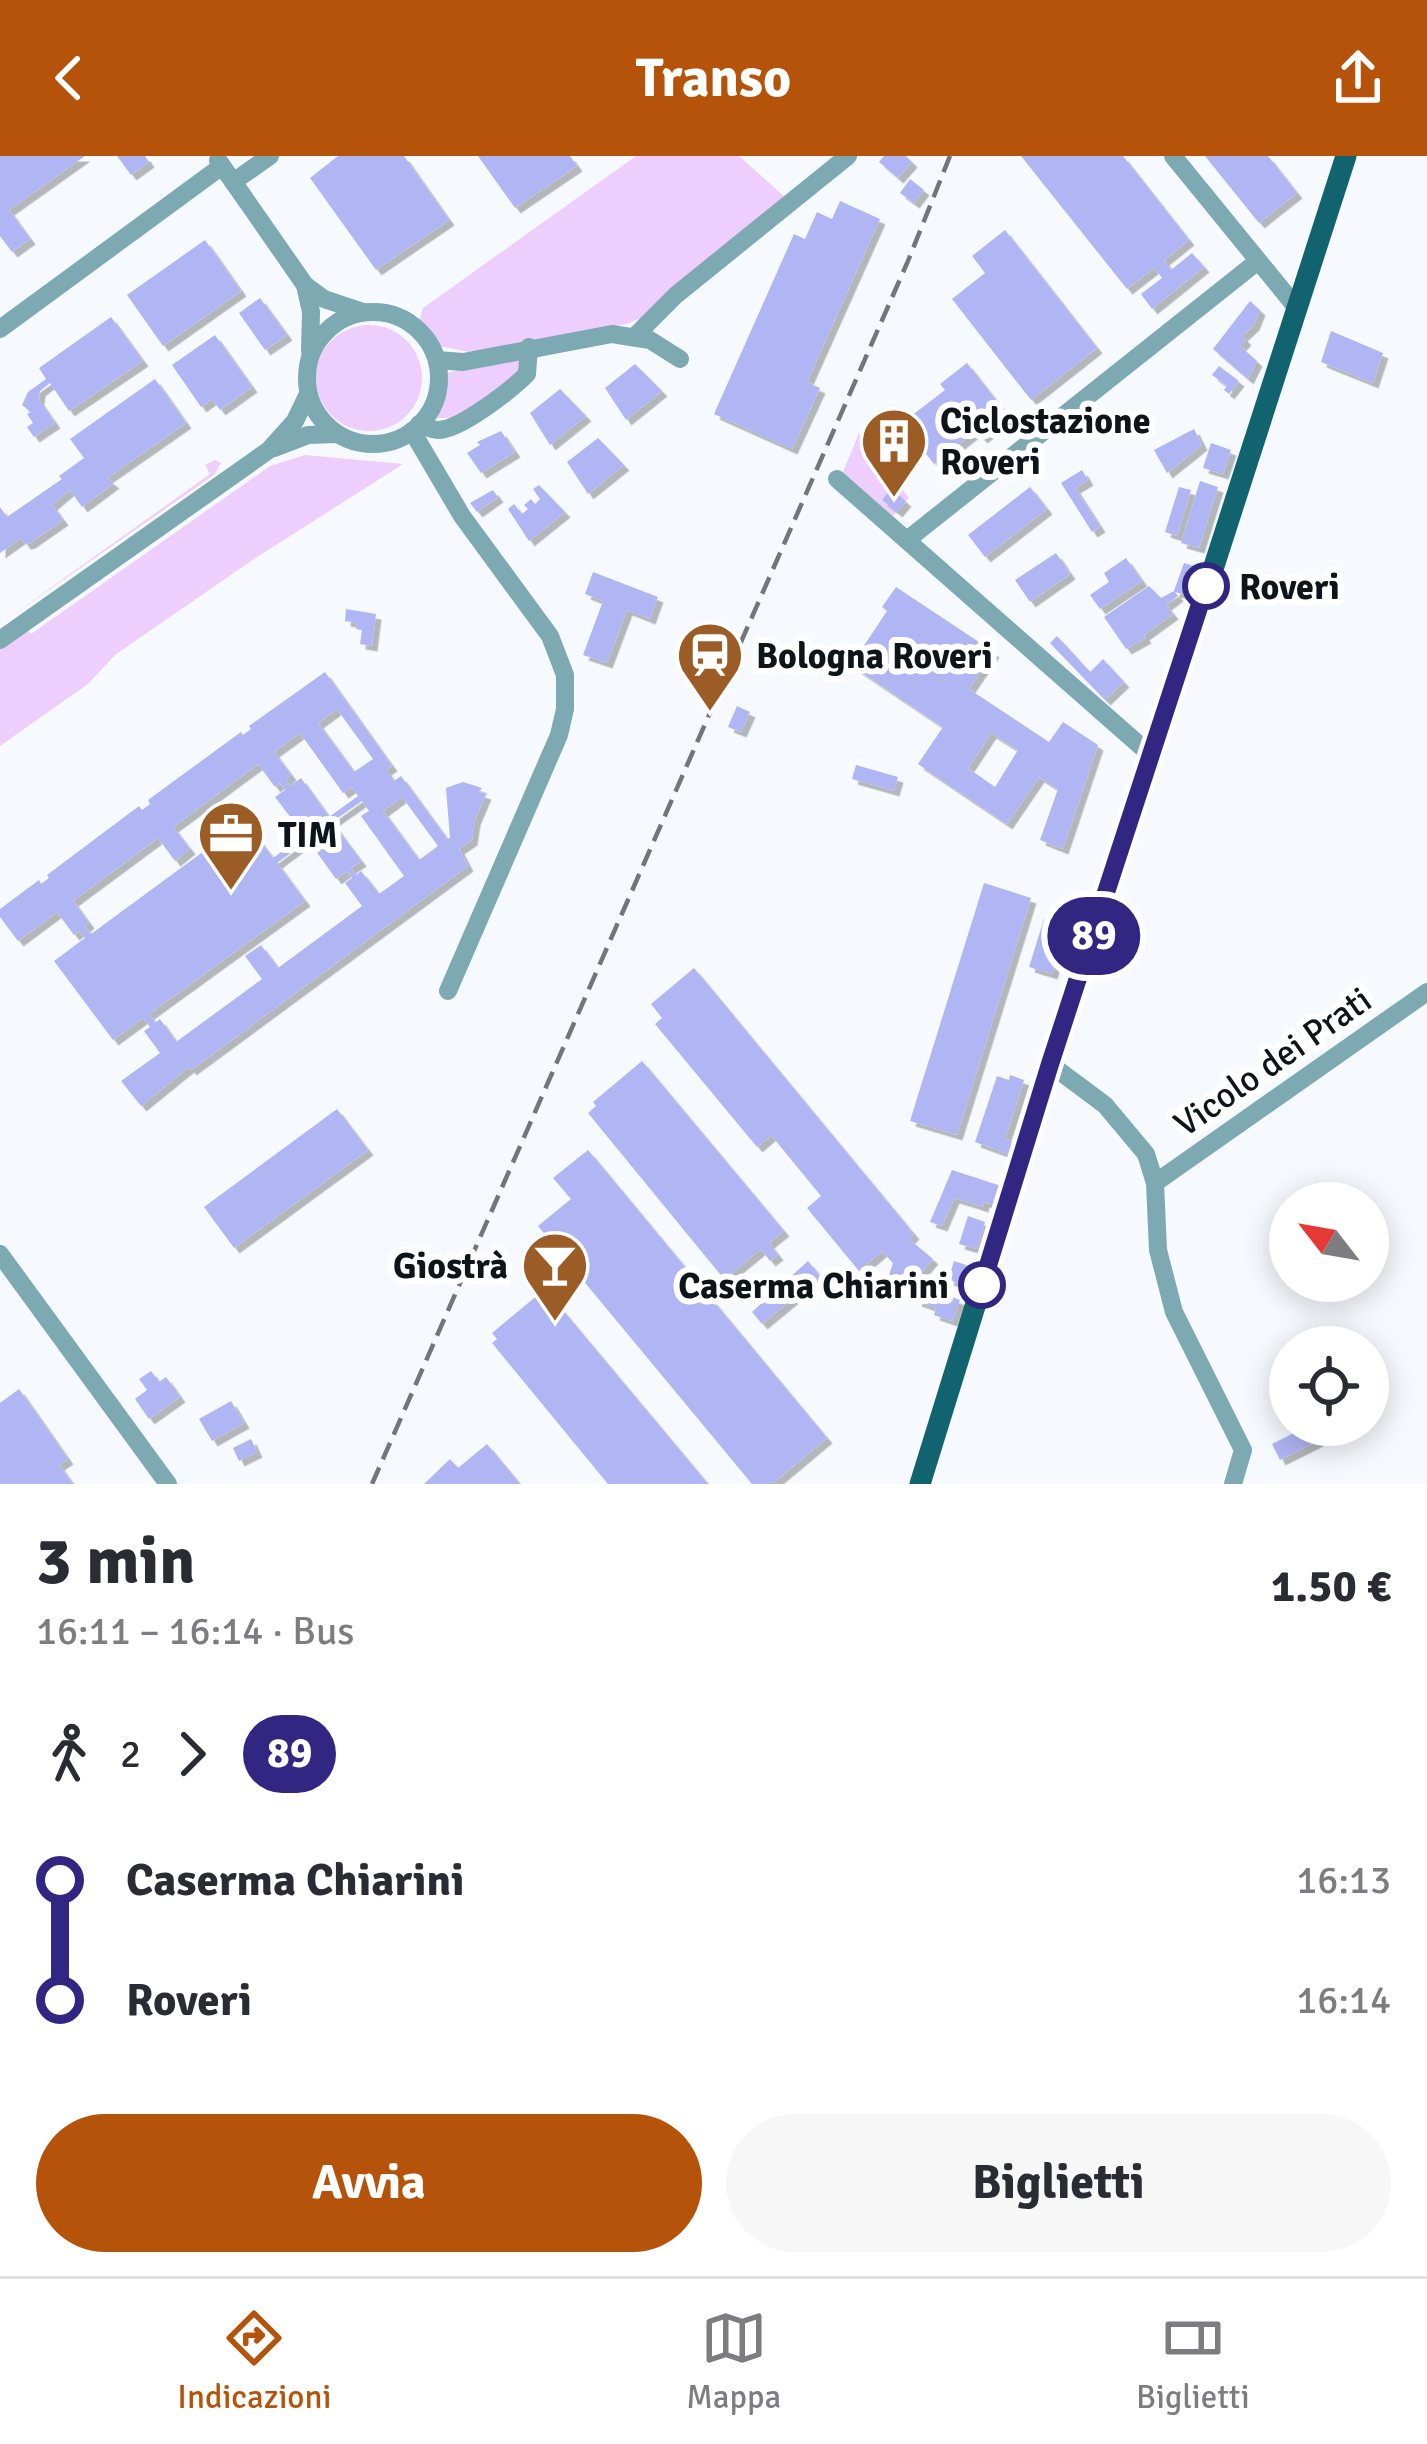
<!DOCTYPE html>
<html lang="it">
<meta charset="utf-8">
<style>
:root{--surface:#fff;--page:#f7f7f7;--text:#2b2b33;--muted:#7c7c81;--line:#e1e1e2;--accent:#b45309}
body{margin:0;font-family:Signika,sans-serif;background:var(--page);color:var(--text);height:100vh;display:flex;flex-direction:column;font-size:45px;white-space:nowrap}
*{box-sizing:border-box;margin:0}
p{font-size:39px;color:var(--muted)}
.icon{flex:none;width:66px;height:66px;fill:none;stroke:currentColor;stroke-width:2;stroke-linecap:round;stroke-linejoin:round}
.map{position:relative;height:1328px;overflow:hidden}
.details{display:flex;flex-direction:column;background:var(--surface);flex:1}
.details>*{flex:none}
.badge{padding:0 24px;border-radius:39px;font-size:42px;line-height:78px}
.needle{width:78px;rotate:301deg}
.buttons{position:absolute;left:1269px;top:1026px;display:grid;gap:24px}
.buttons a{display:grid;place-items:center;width:120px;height:120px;border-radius:50%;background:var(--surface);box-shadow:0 6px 30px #0003;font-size:60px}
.map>.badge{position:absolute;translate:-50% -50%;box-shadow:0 0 0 6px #fff}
.legs{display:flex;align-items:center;gap:18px;height:132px;padding:0 36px;font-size:39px}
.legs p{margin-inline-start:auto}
.headline{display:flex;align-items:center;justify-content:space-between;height:204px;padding:0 36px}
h1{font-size:66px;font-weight:800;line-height:90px}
.button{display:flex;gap:24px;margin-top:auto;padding:24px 36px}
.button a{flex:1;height:138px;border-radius:72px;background:var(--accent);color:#fff;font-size:48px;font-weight:800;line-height:138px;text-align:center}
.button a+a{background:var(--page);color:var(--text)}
ul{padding:0 36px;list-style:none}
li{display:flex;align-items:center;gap:42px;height:120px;font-size:45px}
li i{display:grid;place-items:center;width:18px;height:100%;margin:0 15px;background:currentColor}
li i::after{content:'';width:30px;height:30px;margin:-15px;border:9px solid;border-radius:50%;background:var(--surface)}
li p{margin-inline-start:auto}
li:first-child i{background:linear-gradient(#0000 50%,currentColor 0)}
li:last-child i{background:linear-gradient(currentColor 50%,#0000 0)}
header{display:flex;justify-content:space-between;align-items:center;height:156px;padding:0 36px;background:var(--accent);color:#fff;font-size:54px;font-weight:800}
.dock{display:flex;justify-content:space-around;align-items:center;height:168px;border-top:3px solid var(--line);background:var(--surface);font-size:33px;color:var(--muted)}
.dock a{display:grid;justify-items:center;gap:6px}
.dock .on{color:var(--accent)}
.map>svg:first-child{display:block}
</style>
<header><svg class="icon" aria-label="back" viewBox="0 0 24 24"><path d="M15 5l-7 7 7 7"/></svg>Transo<svg class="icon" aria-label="share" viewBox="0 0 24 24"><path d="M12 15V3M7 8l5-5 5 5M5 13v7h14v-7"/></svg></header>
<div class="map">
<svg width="1427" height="1328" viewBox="0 0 1427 1328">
<defs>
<filter id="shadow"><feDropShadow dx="5.5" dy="5.5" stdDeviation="0" flood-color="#0004"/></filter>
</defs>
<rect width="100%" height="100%" fill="#f6fafe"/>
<!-- green -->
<g fill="#eecefd">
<polygon points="636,0 739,0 786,42 643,161 627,168 469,196 439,190 419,165 423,152"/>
<circle cx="369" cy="222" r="53"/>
<polygon points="520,203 523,218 455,262 436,262 445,217"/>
<polygon points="859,277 909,342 906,345 891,333 882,344 897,356 893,360 843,316"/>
<polygon points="305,299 403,308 251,405 115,499 88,528 0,590 0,493 28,474 31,478 270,310"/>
<polygon points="215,304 221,307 214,319 0,468 210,318 205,309"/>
</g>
<!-- building -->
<g fill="#b0b5f3" fill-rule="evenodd" filter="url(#shadow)">
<polygon points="0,0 85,0 9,54 30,83 12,96 0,80"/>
<polygon points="117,0 145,0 149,6 131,19"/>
<polygon points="338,0 404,0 449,64 376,114 310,22"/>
<polygon points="478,0 570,0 577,10 515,52"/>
<polygon points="884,0 906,0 912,6 898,22 879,6"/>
<polygon points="1021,0 1123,0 1189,84 1164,104 1171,114 1192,97 1204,111 1152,153 1141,138 1162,122 1154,112 1127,133"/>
<polygon points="1205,0 1268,0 1297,37 1259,67"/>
<polygon points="910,23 924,34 914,47 900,37"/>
<polygon points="840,45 880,63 807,226 820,232 792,293 714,258 794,78 805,83 817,56 832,63"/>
<polygon points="1005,74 1097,192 1031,244 952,143 985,117 972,100"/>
<polygon points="205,84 241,135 163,190 127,139"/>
<polygon points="260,142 287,179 265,194 239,157"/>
<polygon points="1250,145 1260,154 1254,169 1242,180 1246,184 1240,190 1257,205 1248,223 1213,193"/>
<polygon points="111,161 143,205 69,255 50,227 40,235 39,244 55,267 34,281 27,271 33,267 27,258 31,256 22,249 28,236 46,223 39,212"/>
<polygon points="1331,175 1383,197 1373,227 1321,206"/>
<polygon points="215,179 252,231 220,254 212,243 201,251 172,209"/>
<polygon points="967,207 1009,261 982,282 976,275 934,308 902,267 945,234 940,228"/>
<polygon points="635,208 662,235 626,264 605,232"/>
<polygon points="1219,210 1239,225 1229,238 1224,234 1227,230 1212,219"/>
<polygon points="155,223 186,267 107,322 114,327 82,351 70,334 67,336 52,349 63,364 30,387 25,388 21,382 0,397 0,351 7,361 62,323 59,320 84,302 70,283"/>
<polygon points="560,233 586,260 550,289 530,257"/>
<polygon points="1194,273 1202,289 1167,317 1154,294"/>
<polygon points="501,275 515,296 481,317 467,297 480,289 477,286"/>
<polygon points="598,282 624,309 588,338 567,306"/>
<polygon points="1211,287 1231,294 1223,318 1203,312"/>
<polygon points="1082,314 1088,324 1075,332 1100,371 1092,376 1061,327"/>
<polygon points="1200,325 1218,331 1199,392 1181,387"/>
<polygon points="539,329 565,356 529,385 508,353 514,348 522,358 528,353 524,349 531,343 535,348 540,343 533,333"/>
<polygon points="1030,331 1047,353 985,401 968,379"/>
<polygon points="1179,331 1191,334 1177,380 1165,376"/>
<polygon points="891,333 906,345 897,356 882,344"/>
<polygon points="493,334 498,341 477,356 470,347"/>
<polygon points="1056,397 1070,418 1030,446 1015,424"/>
<polygon points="1126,402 1142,425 1100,453 1090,439 1109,426 1104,417"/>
<polygon points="1184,407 1194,410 1186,439 1175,436 1178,440 1166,449 1173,458 1144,479 1146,482 1126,493 1104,461 1149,430 1161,442 1174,435"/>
<polygon points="593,416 658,441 650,463 627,454 607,507 583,499 603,445 585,438"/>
<path d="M896,431L994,496L969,533L1049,586L1063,566L1098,589L1063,693L1040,684L1058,633L1039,621L1007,668L918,608L943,571L851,509L887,455L882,451ZM991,577L1018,594L995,631L968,612Z"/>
<polygon points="346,453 376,458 372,490 360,488 362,474 356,473 357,467 345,465"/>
<polygon points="1057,480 1090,516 1103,503 1124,526 1105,544 1050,487"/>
<path d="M325,516L392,610L386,614L394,625L401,620L447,683L450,682L446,632L463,626L482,632L479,636L486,638L475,664L472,684L459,693L468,710L191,914L189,911L141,950L121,925L160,897L144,875L150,871L143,862L113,884L54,805L85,782L79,775L74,779L57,756L18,785L0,761V753L39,724L41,728L49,722L47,719L139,650L142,654L150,648L148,644L241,576L243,579L251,573L249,570ZM337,553L373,603L354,616L318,567ZM300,577L343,637L352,631L358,640L329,661L301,622L290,630L286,624L291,619L274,596ZM258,608L275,631L280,627L285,634L275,641L304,679L273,702L245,665L91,778L85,771L89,767L73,745L158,682L175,705L190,693L173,671ZM402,641L438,690L419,704L383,655ZM362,645L369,655L361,660L404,720L379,738L361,715L356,719L351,712L361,705L332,666ZM308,684L336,723L347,715L352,722L345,727L362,750L278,812L261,789L245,800L262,823L176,886L160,863L155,867L149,858L305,745L277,707Z"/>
<polygon points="737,550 750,556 741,576 728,571"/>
<polygon points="856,609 898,621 894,635 852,623"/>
<polygon points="984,727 1031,742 957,979 910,965"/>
<polygon points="1044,763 1067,770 1052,818 1029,811"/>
<polygon points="694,812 914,1078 909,1083 933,1103 919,1119 910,1111 899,1140 884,1134 893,1107 882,1095 859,1115 807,1052 821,1040 771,979 757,991 655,868 662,862 651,848"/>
<polygon points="642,905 784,1075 769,1087 778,1099 770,1105 761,1093 724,1123 588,957 596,950 593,946"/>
<polygon points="1010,919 1024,924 1005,983 1012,985 1008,998 975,986 997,920 1009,924"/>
<polygon points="337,953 368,994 234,1092 204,1051"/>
<polygon points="588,994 827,1282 772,1328 752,1328 538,1070 571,1043 553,1022"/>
<polygon points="952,1014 1001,1030 995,1049 984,1046 983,1051 954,1042 942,1070 930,1066"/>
<polygon points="968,1060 985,1066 977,1093 959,1088"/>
<polygon points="808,1105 820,1120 762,1168 752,1156"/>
<polygon points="954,1105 972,1111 966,1130 948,1124"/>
<polygon points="922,1130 960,1144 952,1165 934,1159 936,1152 916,1145"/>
<polygon points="545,1133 708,1328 608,1328 492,1187 497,1183 492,1177"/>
<polygon points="151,1215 159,1226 166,1221 180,1241 149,1263 135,1243 147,1234 139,1223"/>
<polygon points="19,1233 68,1303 59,1309 73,1328 0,1328 0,1247"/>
<polygon points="231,1245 244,1267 212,1285 199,1263"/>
<polygon points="1310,1269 1318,1285 1280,1304 1272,1288"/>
<polygon points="251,1283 257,1296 239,1305 233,1292"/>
<polygon points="487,1288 520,1328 424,1328 450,1303 458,1312"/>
</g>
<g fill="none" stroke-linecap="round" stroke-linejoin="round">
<!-- minor -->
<g stroke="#7ca9b2" stroke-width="18">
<polyline points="1173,0 1296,151"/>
<polyline points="218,4 305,129 324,143 363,156"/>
<polyline points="233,26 270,0"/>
<polyline points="305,129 311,156 310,195"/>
<circle cx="373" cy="222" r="66"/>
<polyline points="0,173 222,10"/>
<polyline points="634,181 676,139 848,0"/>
<polyline points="437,204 463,206 612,178 650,184 680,203"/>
<path d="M419,268C423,270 434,274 438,274C460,274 511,234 527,218L529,191"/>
<polyline points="412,275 462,360 550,480 565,519 565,553 559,579 448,835"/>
<polyline points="274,292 308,279 337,278"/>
<polyline points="837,323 1153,601"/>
<polyline points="907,384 1258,105"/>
<polyline points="0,484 269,294 295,265 308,238"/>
<polyline points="1050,908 1105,949 1146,998 1155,1027 1158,1094 1174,1156 1243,1294 1233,1328"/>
<polyline points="1155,1027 1427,836"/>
<polyline points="0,1098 168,1328"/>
</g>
<!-- major -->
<polyline stroke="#126370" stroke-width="21" points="920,1328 1050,908 1139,643 1346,0"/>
<!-- rail -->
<polyline stroke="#71767b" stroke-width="4.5" stroke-dasharray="18 9" stroke-linecap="butt" points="372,1328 908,105 950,0"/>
</g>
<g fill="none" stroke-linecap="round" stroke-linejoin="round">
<!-- line-1 casing -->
<g stroke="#fff" stroke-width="27">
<polyline id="line-1" points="982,1129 1050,908 1206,430"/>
</g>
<!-- line-1 -->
<use href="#line-1" stroke="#312783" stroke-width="18"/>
</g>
<!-- icons -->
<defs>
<g id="building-pin" transform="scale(3.45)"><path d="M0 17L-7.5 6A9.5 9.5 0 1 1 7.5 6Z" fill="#9c5c25" stroke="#fff"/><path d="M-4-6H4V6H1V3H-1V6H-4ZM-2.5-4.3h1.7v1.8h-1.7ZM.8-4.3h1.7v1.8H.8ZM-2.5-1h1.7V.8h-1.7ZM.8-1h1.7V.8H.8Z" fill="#fff"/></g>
<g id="station-pin" transform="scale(3.45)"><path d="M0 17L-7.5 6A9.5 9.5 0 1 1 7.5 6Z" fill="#9c5c25" stroke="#fff"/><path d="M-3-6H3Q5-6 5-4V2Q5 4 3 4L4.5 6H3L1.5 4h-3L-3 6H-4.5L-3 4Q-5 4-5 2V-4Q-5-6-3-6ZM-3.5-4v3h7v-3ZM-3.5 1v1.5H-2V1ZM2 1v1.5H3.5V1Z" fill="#fff"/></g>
<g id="office-pin" transform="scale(3.45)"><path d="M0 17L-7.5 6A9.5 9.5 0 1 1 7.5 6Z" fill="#9c5c25" stroke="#fff"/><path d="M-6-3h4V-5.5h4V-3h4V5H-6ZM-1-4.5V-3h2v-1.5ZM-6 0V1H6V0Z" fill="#fff"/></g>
<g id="bar-pin" transform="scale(3.45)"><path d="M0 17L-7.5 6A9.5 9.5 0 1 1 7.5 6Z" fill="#9c5c25" stroke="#fff"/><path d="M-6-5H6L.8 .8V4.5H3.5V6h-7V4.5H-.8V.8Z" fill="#fff"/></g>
</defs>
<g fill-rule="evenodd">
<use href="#building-pin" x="894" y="285"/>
<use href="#station-pin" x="710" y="499"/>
<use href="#office-pin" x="231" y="678"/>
<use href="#bar-pin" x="555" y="1109"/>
</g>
<!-- markers -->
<g fill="#fff" stroke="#312783" stroke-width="6">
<circle cx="1206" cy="430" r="21"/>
<circle cx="982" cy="1129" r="21"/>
</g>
<g text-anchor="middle" stroke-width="12" stroke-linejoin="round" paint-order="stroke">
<!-- poi labels -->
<g font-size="36" font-weight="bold" fill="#0d141a" stroke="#fff" text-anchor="start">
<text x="940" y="277">Ciclostazione<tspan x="940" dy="41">Roveri</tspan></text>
<text x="756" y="512">Bologna Roveri</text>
<text x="278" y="691">TIM</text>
<text x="508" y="1122" text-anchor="end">Giostrà</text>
</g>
<!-- stop labels -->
<g font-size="36" font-weight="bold" fill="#0d141a" stroke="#fff" text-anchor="start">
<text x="1239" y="443">Roveri</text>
<text x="949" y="1142" text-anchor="end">Caserma Chiarini</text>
</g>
<!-- street labels -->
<g font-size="36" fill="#0d141a" stroke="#fff">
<text transform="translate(1272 905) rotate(-35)" y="13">Vicolo dei Prati</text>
</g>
</g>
</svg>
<div class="buttons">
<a><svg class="needle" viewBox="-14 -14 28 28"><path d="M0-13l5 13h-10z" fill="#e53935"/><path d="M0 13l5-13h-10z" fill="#7c7c81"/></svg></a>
<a><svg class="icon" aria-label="locate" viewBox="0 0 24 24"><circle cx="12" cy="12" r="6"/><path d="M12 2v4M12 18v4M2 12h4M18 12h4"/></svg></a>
</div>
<b class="badge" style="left:1094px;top:780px;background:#312783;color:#fff">89</b>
</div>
<section class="details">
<div class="headline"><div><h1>3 min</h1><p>16:11 – 16:14 · Bus</p></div><b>1.50 €</b></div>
<div class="legs"><svg class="icon" aria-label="walk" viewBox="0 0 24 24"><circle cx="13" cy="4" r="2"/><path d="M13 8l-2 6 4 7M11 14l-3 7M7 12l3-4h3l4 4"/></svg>2<svg class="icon" aria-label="forward" viewBox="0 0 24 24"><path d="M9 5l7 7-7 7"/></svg><b class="badge" style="background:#312783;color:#fff">89</b></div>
<ul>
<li><i style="color:#312783"></i><b>Caserma Chiarini</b><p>16:13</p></li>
<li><i style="color:#312783"></i><b>Roveri</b><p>16:14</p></li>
</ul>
<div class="button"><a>Avvia</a><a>Biglietti</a></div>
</section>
<nav class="dock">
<a class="on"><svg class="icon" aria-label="directions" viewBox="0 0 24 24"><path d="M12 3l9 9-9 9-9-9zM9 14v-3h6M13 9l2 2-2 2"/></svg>Indicazioni</a>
<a><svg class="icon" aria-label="map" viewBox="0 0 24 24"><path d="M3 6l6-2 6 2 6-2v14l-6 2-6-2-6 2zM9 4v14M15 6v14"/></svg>Mappa</a>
<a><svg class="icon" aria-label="tickets" viewBox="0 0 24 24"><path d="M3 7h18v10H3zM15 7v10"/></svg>Biglietti</a>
</nav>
